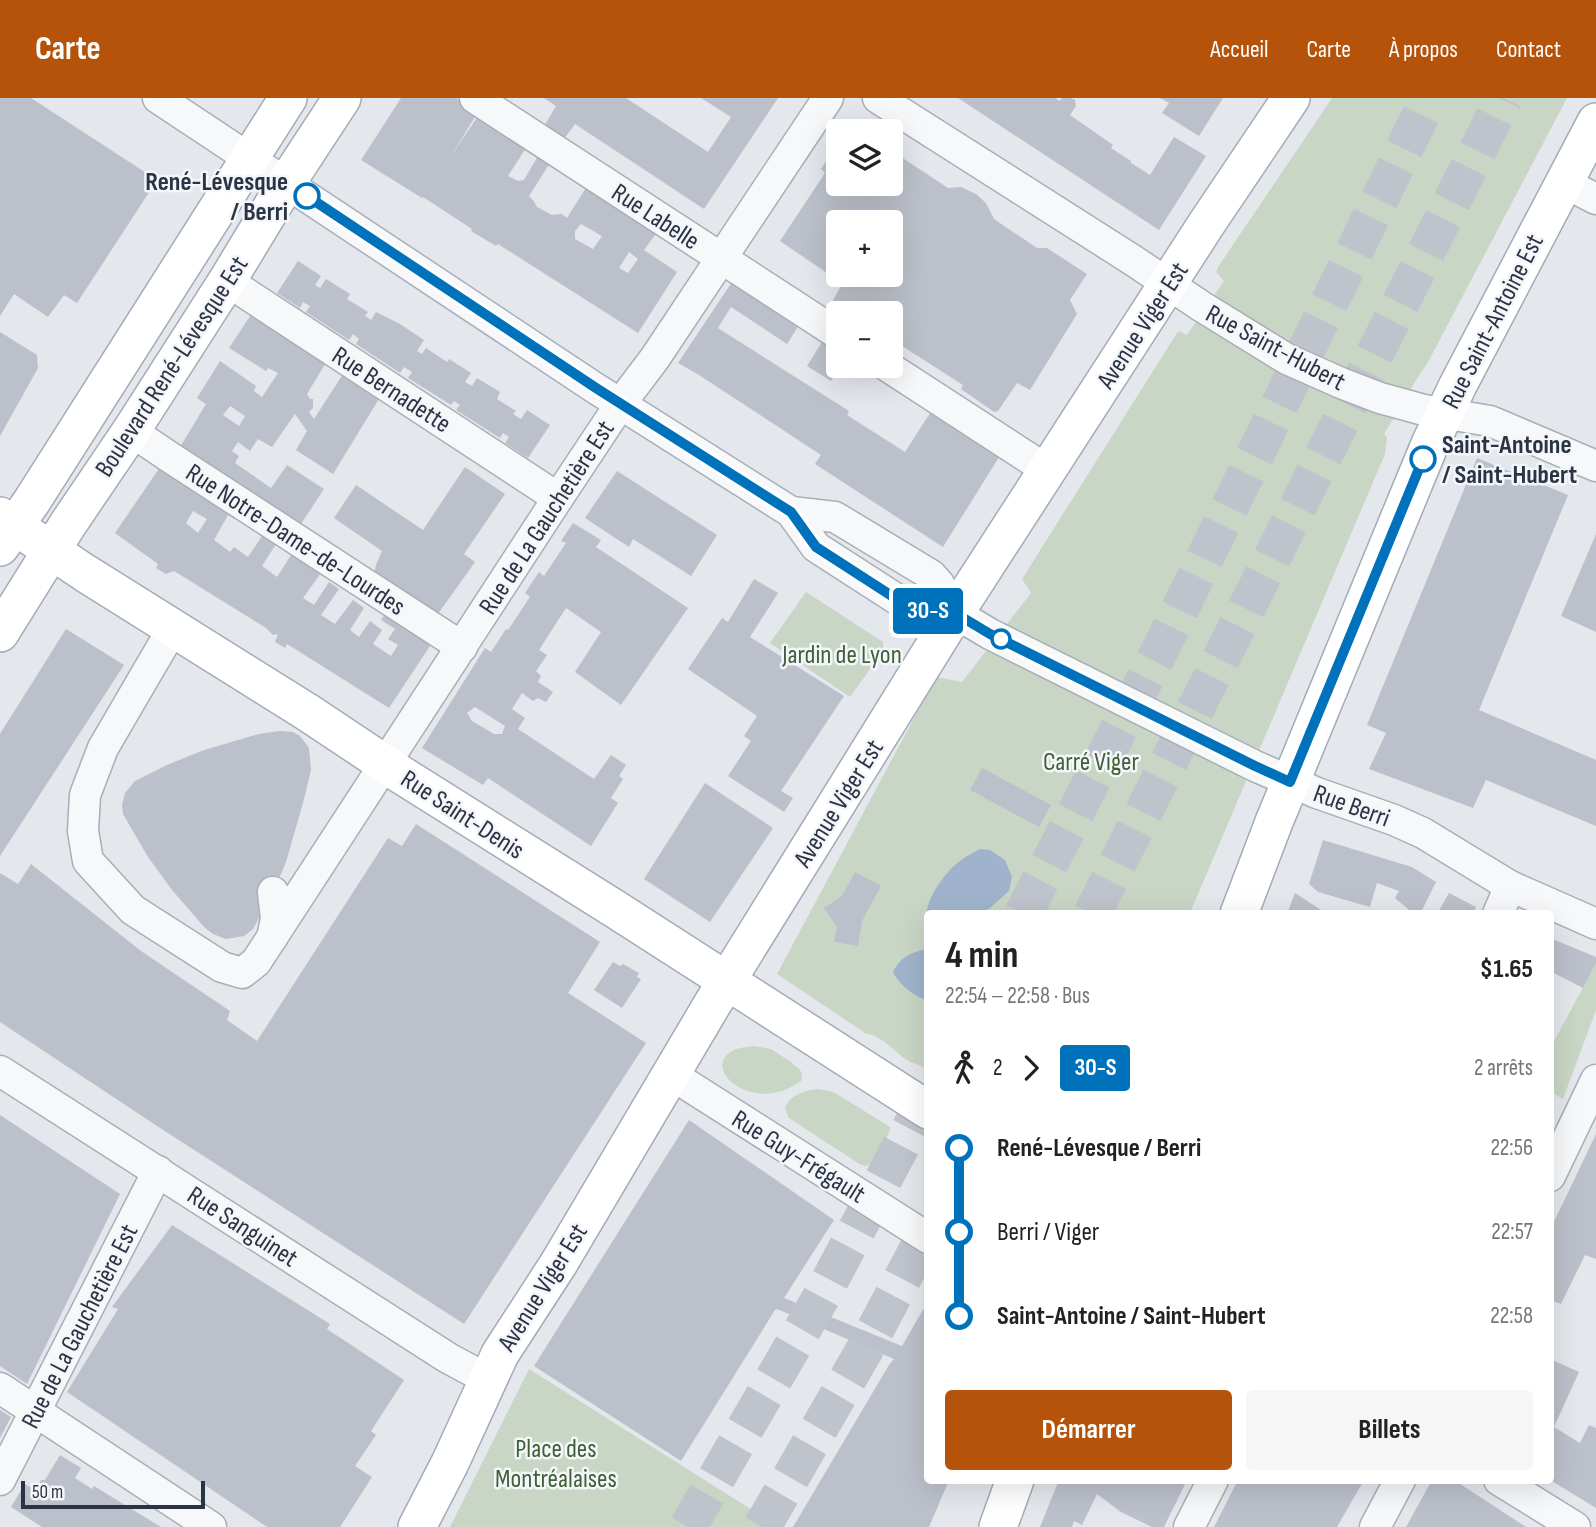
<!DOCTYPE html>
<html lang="fr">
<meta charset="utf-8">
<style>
:root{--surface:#fff;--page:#f6f6f6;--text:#222;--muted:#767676;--accent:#b45309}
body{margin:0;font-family:"Sofia Sans Condensed",sans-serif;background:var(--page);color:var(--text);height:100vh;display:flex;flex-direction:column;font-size:26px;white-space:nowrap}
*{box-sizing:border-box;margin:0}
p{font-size:23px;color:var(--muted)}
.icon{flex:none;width:38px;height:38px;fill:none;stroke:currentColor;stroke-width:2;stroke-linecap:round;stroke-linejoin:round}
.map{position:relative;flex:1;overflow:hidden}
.drawer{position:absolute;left:924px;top:812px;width:630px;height:574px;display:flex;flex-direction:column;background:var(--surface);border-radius:7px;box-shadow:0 7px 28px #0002}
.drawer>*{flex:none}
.badge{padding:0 14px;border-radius:5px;font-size:24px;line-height:46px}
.buttons{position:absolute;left:826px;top:21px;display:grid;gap:14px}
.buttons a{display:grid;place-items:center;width:77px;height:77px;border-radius:7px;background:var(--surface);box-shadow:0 7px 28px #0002;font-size:35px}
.scale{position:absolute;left:21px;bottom:18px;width:184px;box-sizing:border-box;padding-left:7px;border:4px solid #2b3445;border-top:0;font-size:19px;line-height:24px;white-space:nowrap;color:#2b3445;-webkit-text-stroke:5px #f4f6f9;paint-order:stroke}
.map>.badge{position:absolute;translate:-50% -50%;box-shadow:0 0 0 4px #fff}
.legs{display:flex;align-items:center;gap:10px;height:77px;padding:0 21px;font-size:23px}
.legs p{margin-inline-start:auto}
.summary{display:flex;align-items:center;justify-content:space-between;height:119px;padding:0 21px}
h1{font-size:38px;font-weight:700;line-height:52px}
.cta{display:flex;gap:14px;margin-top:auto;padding:14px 21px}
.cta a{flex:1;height:80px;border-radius:7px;background:var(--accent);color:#fff;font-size:28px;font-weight:700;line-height:80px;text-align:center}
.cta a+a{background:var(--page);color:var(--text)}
ul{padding:0 21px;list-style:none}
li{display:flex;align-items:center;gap:24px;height:84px;font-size:26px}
li i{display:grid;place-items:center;width:10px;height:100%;margin:0 9px;background:currentColor}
li i::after{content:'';width:18px;height:18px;margin:-9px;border:5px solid;border-radius:50%;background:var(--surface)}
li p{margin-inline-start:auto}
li:first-child i{background:linear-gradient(#0000 50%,currentColor 0)}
li:last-child i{background:linear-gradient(currentColor 50%,#0000 0)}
header{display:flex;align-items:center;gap:42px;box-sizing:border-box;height:98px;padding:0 35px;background:var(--accent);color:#fff}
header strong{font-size:33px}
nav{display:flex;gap:38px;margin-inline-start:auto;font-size:24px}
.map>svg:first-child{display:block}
</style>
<header>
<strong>Carte</strong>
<nav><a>Accueil</a><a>Carte</a><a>À propos</a><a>Contact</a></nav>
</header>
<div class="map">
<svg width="1596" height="1429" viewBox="0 0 1596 1429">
<rect width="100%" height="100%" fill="#e4e7ec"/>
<!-- green -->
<g fill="#c9d6c5">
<path d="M1332,0H1567L1427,266L1421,274L1384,336L1387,340L1385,356L1190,815L928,816L927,971C921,967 914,966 907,962C893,953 883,938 865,935L777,876L936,579L962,584L1031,495L1022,481L1177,235L1179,233L1187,237L1224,183L1216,174L1218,169Z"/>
<polygon points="806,494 883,544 883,553 850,599 770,545"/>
<polygon points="1596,865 1596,912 1563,1001 1551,994 1551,949"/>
<path d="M754,948L771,951L791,964L799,971L802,975L801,983C746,1024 683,953 754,948Z"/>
<path d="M816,991L830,993L837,996L890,1029L889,1035L872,1065L866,1068L861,1067L789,1020L785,1010C790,997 803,993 816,991Z"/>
<polygon points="529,1271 779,1429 450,1429"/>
</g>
<!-- water -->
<g fill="#9fb4cc">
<path d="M980,751L990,752L1005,762L1012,779L1009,793L990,810L979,815L927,816C926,800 947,772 960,763C966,758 973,755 980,751Z"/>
<path d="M927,851H928L927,903C912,896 902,889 893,875C898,860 912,854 927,851Z"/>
</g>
<!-- building -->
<g fill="#bbc0ca" fill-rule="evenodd">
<polygon points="0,0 31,0 157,82 77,205 64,197 48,219 14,196 0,218"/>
<path d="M401,0H456L478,14L451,58L478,18L526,50L508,78L518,83L524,82L538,58L550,65L529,98L533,102L537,109L552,117L562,116L567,120L589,85L660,130L644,152L677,174L638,235L498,146L496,148L471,133L472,131L423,99L422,100L361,62ZM581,126L602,138L593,151L575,141V133ZM629,154L638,161L628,175L619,170Z"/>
<polygon points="544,0 626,0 708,54 731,19 701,0 778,0 704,111 575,26 564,41 545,27 556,8"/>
<polygon points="958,0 1055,0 1060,3 1062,0 1071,0 1075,2 1076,8 1070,17 1113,47 1111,50 1131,63 1131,65 1150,77 1174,39 1206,58 1159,132"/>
<polygon points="1160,0 1223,0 1199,38 1162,15 1169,5"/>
<polygon points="853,25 867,33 847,33"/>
<polygon points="838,46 838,86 891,86 891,46 895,55 948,90 961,89 976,96 986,105 994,121 1037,150 1047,150 1087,176 1070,202 1077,216 1030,292 1017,285 998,313 994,314 961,291 963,287 891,241 891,215 850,215 832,204 847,177 891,177 891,124 838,124 838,159 827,175 780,143 825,75 821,71"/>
<polygon points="298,163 321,178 315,187 320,190 326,181 350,196 347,201 368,214 365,218 371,222 376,214 400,226 424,242 417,253 422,256 426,250 447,264 449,261 471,275 465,284 472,288 477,280 500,294 497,301 516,313 513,316 521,321 527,312 550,327 528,360 505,345 509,339 503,335 500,340 456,312 460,307 454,303 451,307 408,280 412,274 404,269 400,275 356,246 359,241 353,236 349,242 306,214 310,208 303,204 300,210 277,195"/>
<polygon points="734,181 801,224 787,246 731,209 718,230 849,313 847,317 905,354 932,312 1001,356 943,449 815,366 821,357 699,277 678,265"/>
<path d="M254,212L327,263L307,296L310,301H313V310L309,314L314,321L345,273L382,296L333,376L296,352L307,333L295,316L272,349L258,341L250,353L238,344L232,353L239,358L235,365L271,390L287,367L324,391L297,432L177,354L206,306L197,300L220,263L256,288L254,293L262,299L278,275L268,270L266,273L229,250ZM230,308L245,318L239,328L223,317Z"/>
<polygon points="0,234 37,257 38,270 0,338"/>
<polygon points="822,244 838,255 838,268 841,268 831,283 807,268"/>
<polygon points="1477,360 1568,397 1479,612 1596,662 1596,728 1486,682 1473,710 1369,671 1386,635 1367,627"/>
<path d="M165,362L240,412L234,421L228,417L214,442L230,454L234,449L248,459L266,432L280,440L262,468L277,479L297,448L326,468L303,500L314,507L329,484L339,491L321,517L335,526L353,502L364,510L350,532L359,539L370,523L382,532L373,546L391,558L398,547L388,541L395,531L381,522L390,508L436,539L389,610L287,546L285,550L275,544L278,536L273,537L266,530L174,473L166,476L156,470L158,466L115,435ZM193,413L207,421L198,435L186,425Z"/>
<polygon points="465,369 505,396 464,456 475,464 435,520 374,477 376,467 382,453 334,420 356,387 423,432"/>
<polygon points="617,373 717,437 691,478 633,441 629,449 585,420"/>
<path d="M573,425L601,442L596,449L688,510L621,607L575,574L601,534L566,510L539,552L547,557L536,573L541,578L538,584L553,594L546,604L538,600L533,603L522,595L512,611L525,620L518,631L594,681L611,657L626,667L619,678L623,681L611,700L618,705L591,748L488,680L483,687L422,650L485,550L491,554L506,531L508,532L530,499L525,495L539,474L544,478L566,445L561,443ZM475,609L505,628L502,636H494L472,623L467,615Z"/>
<polygon points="1596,436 1596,534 1561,518"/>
<polygon points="754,481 778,495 750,539 844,598 781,693 793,700 784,714 728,678 751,643 744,638 757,618 688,571 722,520 728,524"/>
<polygon points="66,531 124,567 0,758 0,636"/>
<polygon points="279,633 293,634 300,638 309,650 311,672 303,705 286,764 273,794 253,831 244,838 226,841 213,836 204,829 172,792 148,759 123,716 122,707 125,695 135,683 167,667 204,652 259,636"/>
<polygon points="982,670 1051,707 1039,729 970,692"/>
<polygon points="705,685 773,730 710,824 644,781"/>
<polygon points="416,726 600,844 568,895 646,945 464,1226 157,1028 0,924 0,775 18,786 31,766 141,853 230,913 227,922 257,943 388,740 402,748"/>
<polygon points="1323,742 1412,769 1436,784 1420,816 1414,816 1395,800 1399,793 1377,785 1370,809 1318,794 1309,786"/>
<polygon points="855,774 881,788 862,823 858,848 834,844 837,829 824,810 842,798"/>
<polygon points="1295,795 1327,816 1287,816"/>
<polygon points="1449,795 1476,809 1473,816 1437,816"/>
<polygon points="1550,840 1596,859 1596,865 1583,890 1550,873"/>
<polygon points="613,864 620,868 623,866 639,875 637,879 641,881 622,910 594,892"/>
<polygon points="0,1017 120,1096 27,1286 0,1268"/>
<polygon points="689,1022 834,1122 784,1200 902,1248 928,1203 928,1382 949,1382 929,1429 793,1429 889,1267 894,1261 777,1211 775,1212 681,1363 534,1268"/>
<polygon points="1596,1036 1596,1161 1585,1157 1561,1206 1550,1202 1550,1132"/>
<polygon points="172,1127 330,1226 327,1231 404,1282 371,1333 376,1337 355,1368 372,1379 340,1429 267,1429 67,1294 118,1211 112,1209"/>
<polygon points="1550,1261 1579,1274 1554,1329 1580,1345 1589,1327 1596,1330 1596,1410 1550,1382"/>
<polygon points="0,1312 11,1319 0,1340"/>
<polygon points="60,1357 81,1370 75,1380 92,1391 94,1388 161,1429 42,1429 11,1409 25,1386 35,1392 41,1382 45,1382"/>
<polygon points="1059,1382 1187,1382 1164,1429 1152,1429 1121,1414 1097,1396 1082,1427 1074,1423 1072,1429 1040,1429"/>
<polygon points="1238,1382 1364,1382 1337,1429 1214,1429"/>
<polygon points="1432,1382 1454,1382 1526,1429 1406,1429"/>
</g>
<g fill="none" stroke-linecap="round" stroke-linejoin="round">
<!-- highway-tunnel -->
<g stroke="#bfc3cb" stroke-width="38" stroke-dasharray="38 19" stroke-linecap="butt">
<polyline points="1023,816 1163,546 1429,0"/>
<polyline points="1092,816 1504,0"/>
<polyline points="688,1429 820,1201 928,997"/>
<polyline points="762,1429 865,1251 928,1132"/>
</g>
<!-- minor casing -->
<g stroke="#a9aeb7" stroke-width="33">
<g id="minor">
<polyline points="158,0 595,290 791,414 816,449 912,511 955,515 990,536 1255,668 1317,695 1394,722 1423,735 1510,788 1596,826"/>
<polyline points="475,0 838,236"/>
<polyline points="878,0 1134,163 1201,208 1287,261 1341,285 1380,300 1424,312 1490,323 1596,368"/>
<polyline points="1563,84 1596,101"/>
<polyline points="227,183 558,400"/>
<polyline points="887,268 1047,372"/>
<polyline points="131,333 168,358 462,549"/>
<polyline points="791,414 835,419 931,477 939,486 955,515"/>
<polyline points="173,530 103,650 85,697 83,733 88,763 133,812 222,869 242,875 256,864 558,400 621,305 655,260 828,0"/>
<polyline points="1498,816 1510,788"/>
<polyline points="272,840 276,821 273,794"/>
<polyline points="0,973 448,1260 487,1281"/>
<polyline points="672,977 928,1140"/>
<polyline points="1550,1078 1596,982"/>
<polyline points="0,1290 211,1429"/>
<polyline points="0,1382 158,1073"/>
<polyline points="1499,1382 1575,1429"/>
<polyline points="1189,1429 1213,1382"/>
<polyline points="1375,1429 1400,1382"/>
</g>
</g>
<!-- major casing -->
<g stroke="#a3abb8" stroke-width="40">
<g id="major">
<polyline points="0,418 85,475 307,614 400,676 615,811 928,1012"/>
<polyline points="0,449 32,403 288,0"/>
<polyline points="0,535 68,426 131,333 227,183 287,84 342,0"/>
<polyline points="1239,816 1274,724 1430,346 1458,287 1596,24"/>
<polyline points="417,1429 450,1365 500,1256 559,1165 713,905 955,515 1207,125 1291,0"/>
<polyline points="998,1429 1015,1382"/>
</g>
</g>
<!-- minor -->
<use href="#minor" stroke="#f7f8fa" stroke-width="30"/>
<!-- major -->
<use href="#major" stroke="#fff" stroke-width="37"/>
</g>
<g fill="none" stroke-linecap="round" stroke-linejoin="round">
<!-- line-1 casing -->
<g stroke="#fff" stroke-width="16">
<polyline id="line-1" points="307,98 596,290 791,414 816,449 912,511 955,515 990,536 1255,668 1290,684 1423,361"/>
</g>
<!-- line-1 -->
<use href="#line-1" stroke="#0072bc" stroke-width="10"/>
</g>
<!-- markers -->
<g fill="#fff" stroke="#0072bc" stroke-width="3.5">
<circle cx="307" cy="98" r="12"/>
<circle cx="1423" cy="361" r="12"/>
<circle cx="1001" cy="541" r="9"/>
</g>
<g text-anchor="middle" stroke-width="5" stroke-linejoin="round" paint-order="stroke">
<!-- stop labels -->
<g font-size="26" font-weight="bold" fill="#2b3445" stroke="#f4f6f9" text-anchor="end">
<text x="288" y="92">René-Lévesque<tspan x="288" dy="30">/ Berri</tspan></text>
<text x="1442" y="355" text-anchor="start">Saint-Antoine<tspan x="1442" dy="30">/ Saint-Hubert</tspan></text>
</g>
<!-- street labels -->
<g font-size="26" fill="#2b3445" stroke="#f4f6f9">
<text transform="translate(656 118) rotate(33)" y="9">Rue Labelle</text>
<text transform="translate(1492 223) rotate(-63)" y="9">Rue Saint-Antoine Est</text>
<text transform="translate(1142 227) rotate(-57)" y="9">Avenue Viger Est</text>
<text transform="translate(1276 249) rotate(28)" y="9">Rue Saint-Hubert</text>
<text transform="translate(171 268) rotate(-57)" y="9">Boulevard René-Lévesque Est</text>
<text transform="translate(392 291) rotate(33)" y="9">Rue Bernadette</text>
<text transform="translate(546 419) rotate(-57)" y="9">Rue de La Gauchetière Est</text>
<text transform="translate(296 441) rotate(33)" y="9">Rue Notre-Dame-de-Lourdes</text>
<text transform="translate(838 705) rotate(-58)" y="9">Avenue Viger Est</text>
<text transform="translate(1352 707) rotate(20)" y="9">Rue Berri</text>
<text transform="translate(463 716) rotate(33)" y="9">Rue Saint-Denis</text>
<text transform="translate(799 1058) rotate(32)" y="9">Rue Guy-Frégault</text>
<text transform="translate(243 1128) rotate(33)" y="9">Rue Sanguinet</text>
<text transform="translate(542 1189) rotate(-58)" y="9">Avenue Viger Est</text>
<text transform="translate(79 1228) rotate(-63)" y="9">Rue de La Gauchetière Est</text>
</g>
<!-- park labels -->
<g font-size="26" fill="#3f6138" stroke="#f4f6f9">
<text x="842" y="565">Jardin de Lyon</text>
<text x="1091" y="672">Carré Viger</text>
<text x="556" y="1359">Place des<tspan x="556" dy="30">Montréalaises</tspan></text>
</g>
</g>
</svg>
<div class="buttons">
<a><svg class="icon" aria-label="layers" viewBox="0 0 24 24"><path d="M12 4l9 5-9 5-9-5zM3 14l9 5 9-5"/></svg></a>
<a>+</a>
<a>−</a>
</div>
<div class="scale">50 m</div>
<b class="badge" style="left:928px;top:513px;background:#0072bc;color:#fff">30-S</b>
<section class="drawer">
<div class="summary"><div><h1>4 min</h1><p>22:54 – 22:58 · Bus</p></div><b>$1.65</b></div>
<div class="legs"><svg class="icon" aria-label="walk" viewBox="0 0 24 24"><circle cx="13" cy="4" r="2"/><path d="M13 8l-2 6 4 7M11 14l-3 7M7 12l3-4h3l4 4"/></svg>2<svg class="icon" aria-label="forward" viewBox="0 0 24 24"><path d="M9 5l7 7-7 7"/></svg><b class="badge" style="background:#0072bc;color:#fff">30-S</b><p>2 arrêts</p></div>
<ul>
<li><i style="color:#0072bc"></i><b>René-Lévesque / Berri</b><p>22:56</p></li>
<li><i style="color:#0072bc"></i><span>Berri / Viger</span><p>22:57</p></li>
<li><i style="color:#0072bc"></i><b>Saint-Antoine / Saint-Hubert</b><p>22:58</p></li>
</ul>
<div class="cta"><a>Démarrer</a><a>Billets</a></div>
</section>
</div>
